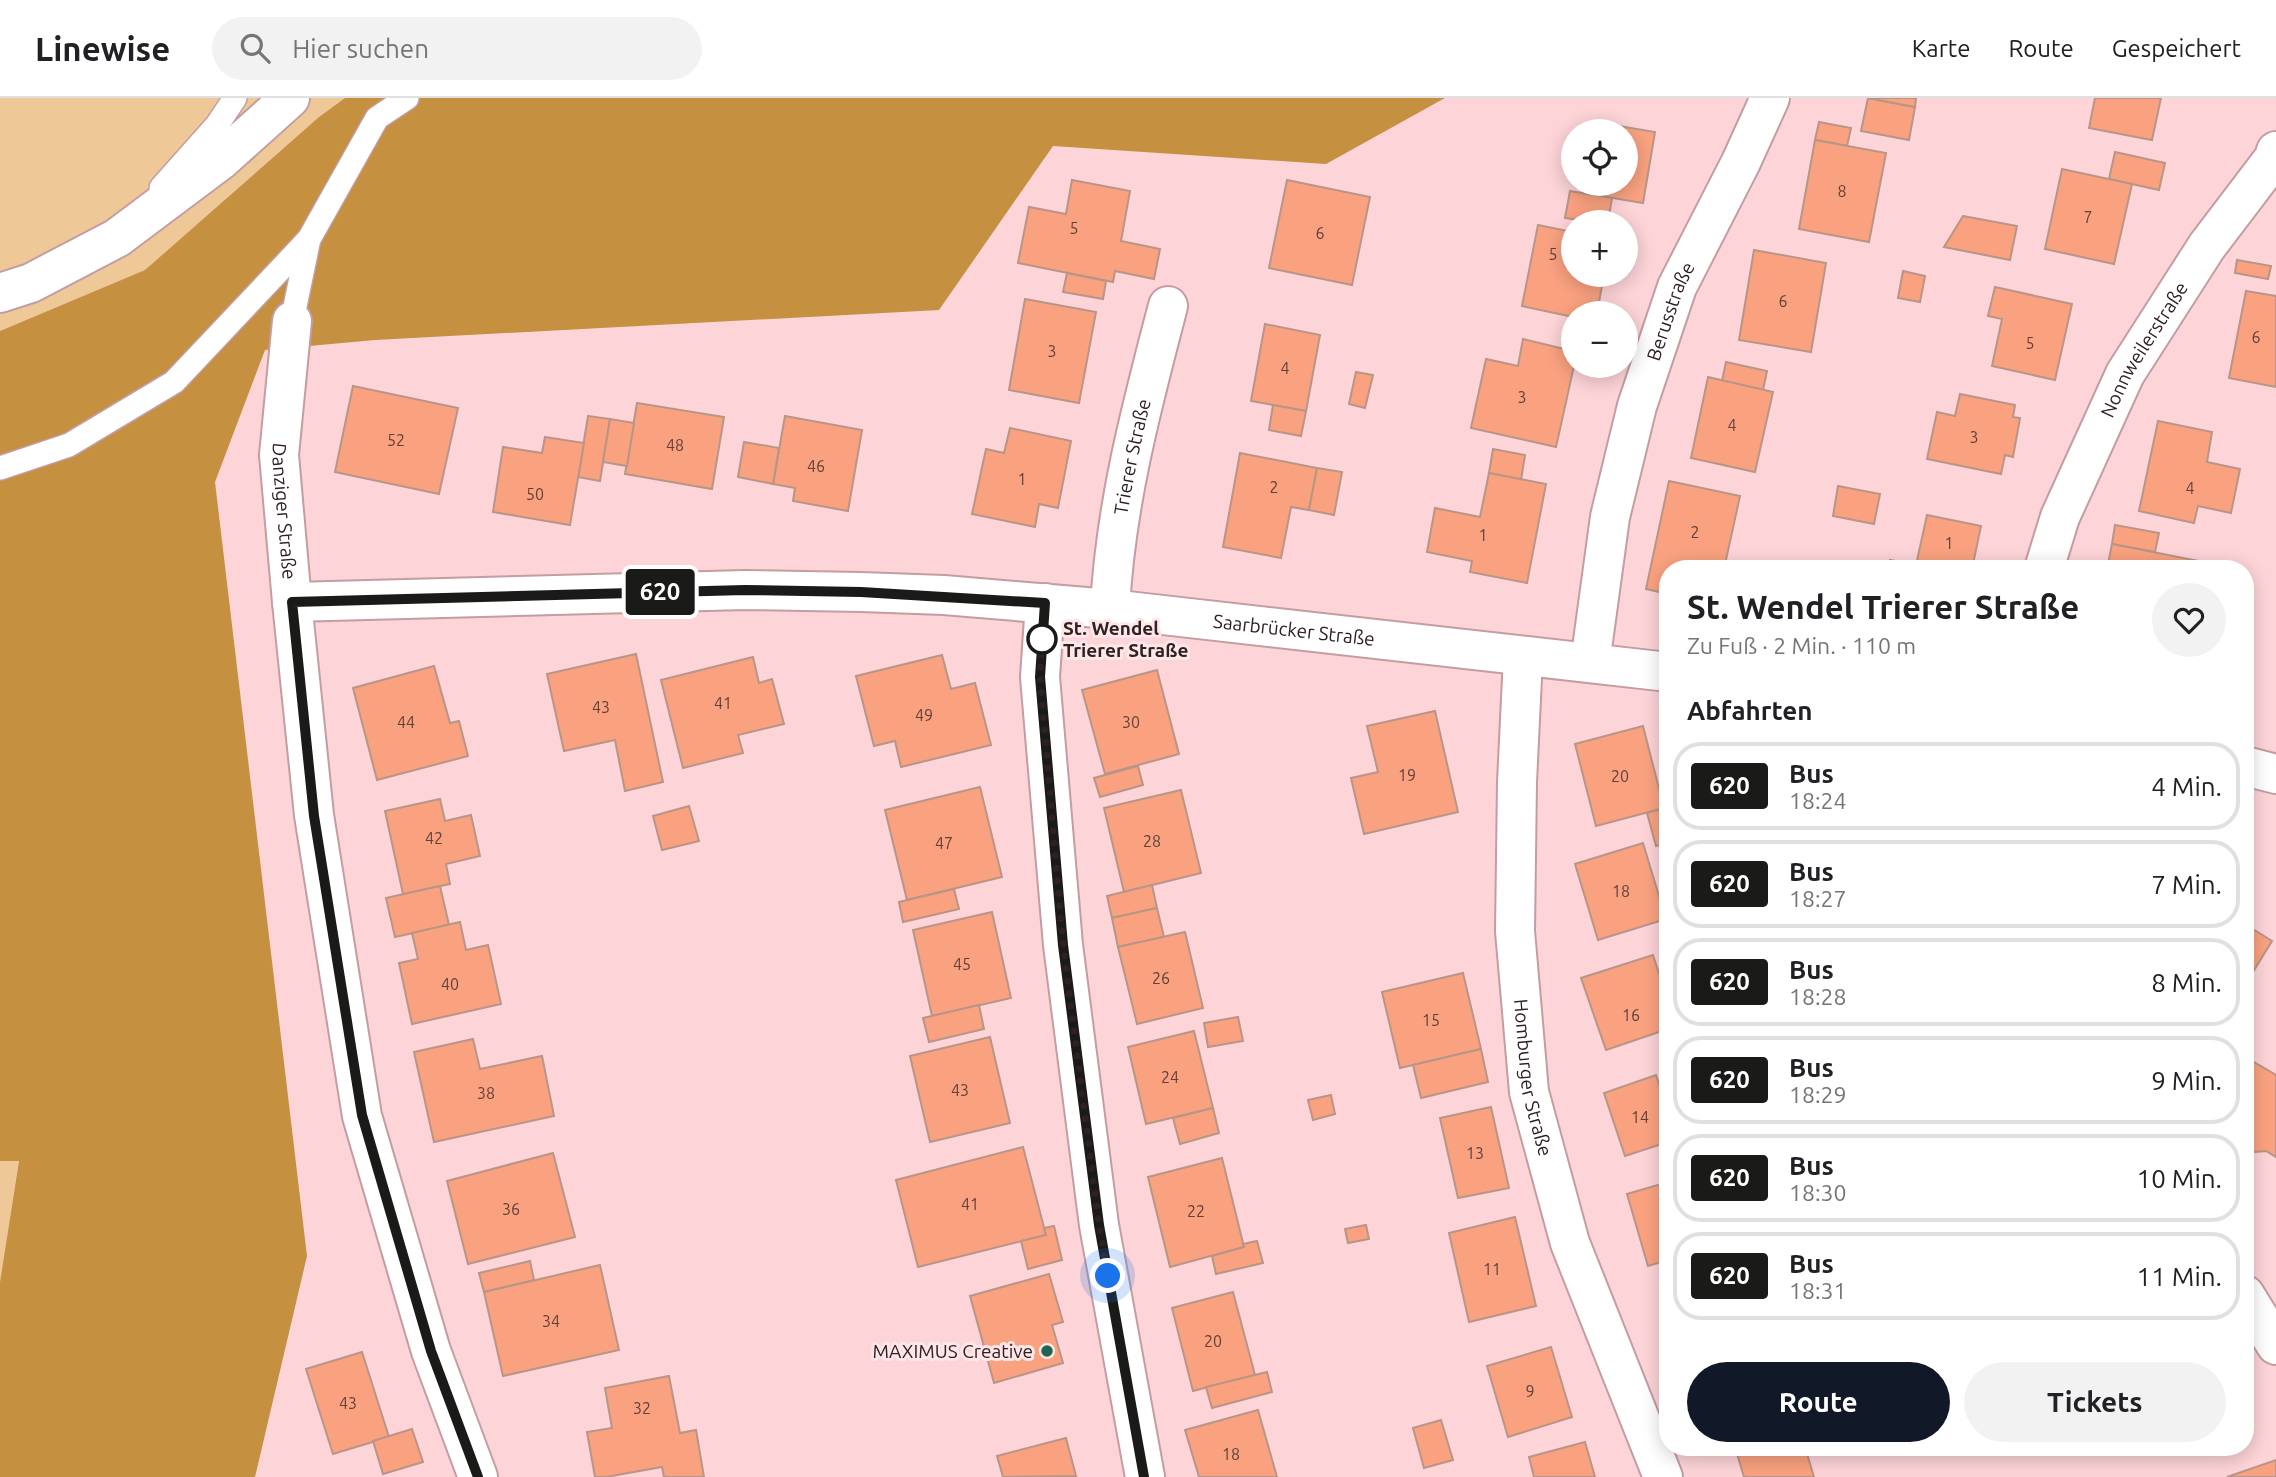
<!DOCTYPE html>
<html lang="de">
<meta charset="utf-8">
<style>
:root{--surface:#fff;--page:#f2f2f2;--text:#202124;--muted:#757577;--line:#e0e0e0;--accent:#111827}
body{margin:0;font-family:Ubuntu,sans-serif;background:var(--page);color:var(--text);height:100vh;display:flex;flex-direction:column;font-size:26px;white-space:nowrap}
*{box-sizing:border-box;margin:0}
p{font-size:23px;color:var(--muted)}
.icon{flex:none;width:38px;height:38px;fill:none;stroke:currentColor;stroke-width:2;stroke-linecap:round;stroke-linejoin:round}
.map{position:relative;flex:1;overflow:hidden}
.sheet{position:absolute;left:1659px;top:462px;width:595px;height:896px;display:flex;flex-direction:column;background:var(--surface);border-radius:28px;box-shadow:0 4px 18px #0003}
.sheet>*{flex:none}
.badge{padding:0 14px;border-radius:5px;font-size:24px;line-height:46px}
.buttons{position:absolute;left:1561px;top:21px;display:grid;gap:14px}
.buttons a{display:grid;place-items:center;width:77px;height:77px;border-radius:50%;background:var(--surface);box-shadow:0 4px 18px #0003;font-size:35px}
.you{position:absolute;width:35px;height:35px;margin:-18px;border:5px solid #fff;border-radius:50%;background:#1a73e8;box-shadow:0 0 0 10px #1a73e833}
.map>.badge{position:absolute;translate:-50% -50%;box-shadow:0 0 0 4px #fff}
h2{padding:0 28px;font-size:26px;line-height:63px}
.round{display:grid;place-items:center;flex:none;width:74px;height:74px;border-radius:37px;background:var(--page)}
.headline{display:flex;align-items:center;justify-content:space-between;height:119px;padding:0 28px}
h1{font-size:33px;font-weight:700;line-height:52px}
.primary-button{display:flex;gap:14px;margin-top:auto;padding:14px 28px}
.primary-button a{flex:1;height:80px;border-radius:42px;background:var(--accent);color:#fff;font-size:28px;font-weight:700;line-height:80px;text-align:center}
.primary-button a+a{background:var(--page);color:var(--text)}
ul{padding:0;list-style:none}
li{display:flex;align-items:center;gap:21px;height:88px;margin:0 14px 10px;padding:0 14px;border:4px solid var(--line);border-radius:28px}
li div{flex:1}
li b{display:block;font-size:26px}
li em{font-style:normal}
li .badge{min-width:77px;font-weight:700;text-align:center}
header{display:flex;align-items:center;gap:42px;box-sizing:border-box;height:98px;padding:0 35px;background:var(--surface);border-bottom:2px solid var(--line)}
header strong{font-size:33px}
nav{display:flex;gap:38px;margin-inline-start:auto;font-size:24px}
.search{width:490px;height:63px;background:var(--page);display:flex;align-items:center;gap:18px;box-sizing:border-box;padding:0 24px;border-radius:38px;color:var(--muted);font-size:26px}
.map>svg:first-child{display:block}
</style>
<header>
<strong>Linewise</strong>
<div class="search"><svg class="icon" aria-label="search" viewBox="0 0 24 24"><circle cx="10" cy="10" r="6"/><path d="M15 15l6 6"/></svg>Hier suchen</div>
<nav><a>Karte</a><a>Route</a><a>Gespeichert</a></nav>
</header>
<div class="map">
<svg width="2276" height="1379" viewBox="0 0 2276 1379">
<rect width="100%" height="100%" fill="#fdd4d8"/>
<!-- green -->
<g fill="#eec997">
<polygon points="0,0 345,0 319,19 145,172 0,233"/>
<polygon points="19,1062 0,1184 0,1063"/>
</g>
<!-- forest -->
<polygon fill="#c59040" points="345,0 1445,0 1326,66 1053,48 939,212 375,242 265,252 215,384 307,1158 255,1379 0,1379 0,1184 19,1063 0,1063 0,233 145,172 319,19"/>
<!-- building -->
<g fill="#faa280" stroke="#b89587" stroke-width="2">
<polygon points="1868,0 1915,9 1909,42 1861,33"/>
<polygon points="1868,0 1916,0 1915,9"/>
<polygon points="2095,0 2161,0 2152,42 2089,30"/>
<polygon points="1595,24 1655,34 1643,105 1583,95 1585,86 1626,86 1626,33 1593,33"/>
<polygon points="1819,24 1851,30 1847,48 1815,42"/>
<polygon points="1815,42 1886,55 1869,144 1799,131"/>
<polygon points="2115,54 2165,65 2159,92 2109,81"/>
<polygon points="2062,71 2132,86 2114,166 2045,151"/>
<polygon points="1072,82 1130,93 1121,143 1160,151 1154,181 1115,173 1113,184 1018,165 1029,109 1066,116"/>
<polygon points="1287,82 1370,99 1352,187 1269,170"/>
<polygon points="1570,93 1612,100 1608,124 1590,124 1565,120"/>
<polygon points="1963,118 2017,128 2010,162 1944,149"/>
<polygon points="1538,127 1573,134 1573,177 1604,177 1597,215 1573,215 1573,219 1522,208"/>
<polygon points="1754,152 1826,165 1811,254 1739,242"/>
<polygon points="2237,162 2271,168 2268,181 2235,175"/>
<polygon points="1903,173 1925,178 1920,204 1898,200"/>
<polygon points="1067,175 1106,183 1103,201 1063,194"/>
<polygon points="1995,189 2072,206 2055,282 1992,268 2002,221 1988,218"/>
<polygon points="2246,193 2276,198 2276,289 2229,280"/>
<polygon points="1025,201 1096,214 1079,305 1009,292"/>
<polygon points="1265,226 1320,237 1306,313 1251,303"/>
<polygon points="1523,241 1573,253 1574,268 1556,349 1471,330 1486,261 1518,268"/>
<polygon points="1726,264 1767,273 1763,292 1722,283"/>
<polygon points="1356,274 1373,277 1365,310 1349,306"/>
<polygon points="1708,279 1773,294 1755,374 1691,360"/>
<polygon points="353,288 458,310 439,396 335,374"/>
<polygon points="1960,296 2015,307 2013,319 2020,320 2013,359 2005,357 2001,376 1927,361 1937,314 1955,318"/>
<polygon points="637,305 724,319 712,391 625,376"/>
<polygon points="1273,307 1306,313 1301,338 1269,332"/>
<polygon points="588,318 610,321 600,383 578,379"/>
<polygon points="785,318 862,332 848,413 793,403 795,390 773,386"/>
<polygon points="610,321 634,325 627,368 603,364"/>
<polygon points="2158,323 2212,334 2207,364 2240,371 2231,415 2198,408 2194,425 2139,413"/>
<polygon points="1010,330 1071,343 1058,410 1039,406 1035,429 972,416 986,351 1004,355"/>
<polygon points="545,339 584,345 570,427 493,414 503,349 542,355"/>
<polygon points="744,344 779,350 773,386 738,379"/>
<polygon points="1493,351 1525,357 1521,382 1489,375"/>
<polygon points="1240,355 1317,370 1309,412 1291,409 1281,460 1223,449"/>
<polygon points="1317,370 1342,374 1334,417 1309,412"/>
<polygon points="1489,375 1546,386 1527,485 1470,474 1472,463 1427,454 1435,410 1480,419"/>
<polygon points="1669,383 1740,398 1724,471 1668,471 1668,496 1646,491"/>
<polygon points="1838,388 1880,396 1874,426 1833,418"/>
<polygon points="1927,417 1981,428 1972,471 1888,471 1890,462 1916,467"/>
<polygon points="2115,427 2159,435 2155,454 2112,446"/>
<polygon points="2112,446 2204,464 2203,471 2107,471"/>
<polygon points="636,556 663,684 625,693 615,642 564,653 547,576"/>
<polygon points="942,557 951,591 975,585 991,647 901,669 895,643 874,648 856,578"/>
<polygon points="753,559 759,585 772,581 784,626 738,637 743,655 683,670 661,582"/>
<polygon points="434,568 450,625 459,623 468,658 377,682 353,590"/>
<polygon points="1157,572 1179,656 1105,676 1082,592"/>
<polygon points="1435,613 1458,714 1364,736 1351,680 1378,674 1367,628"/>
<polygon points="1643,628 1664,710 1596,728 1575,646"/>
<polygon points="1138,668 1143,687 1100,699 1094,680"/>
<polygon points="980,689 1002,779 907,802 885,712"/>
<polygon points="1181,692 1201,775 1124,794 1104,710"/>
<polygon points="440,701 445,723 471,717 480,758 446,766 450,786 403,796 385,713"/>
<polygon points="689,708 699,743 662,752 653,718"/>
<polygon points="1668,709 1668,745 1656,748 1647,715"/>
<polygon points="1643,745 1666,821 1598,842 1575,766"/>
<polygon points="1152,787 1157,810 1112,820 1107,798"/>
<polygon points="440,788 449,827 395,839 386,800"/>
<polygon points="954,791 959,811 903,824 899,804"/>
<polygon points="1157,810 1164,839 1118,849 1112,820"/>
<polygon points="992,814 1011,900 932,918 913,832"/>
<polygon points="460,824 466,852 488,847 501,906 412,926 399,865 418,861 412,835"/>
<polygon points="2245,826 2272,843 2245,887"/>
<polygon points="1185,834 1203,910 1137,926 1118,849"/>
<polygon points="1653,857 1668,903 1668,931 1606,952 1581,880"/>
<polygon points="1463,875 1481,951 1400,970 1382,894"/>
<polygon points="979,907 984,931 929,944 923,920"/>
<polygon points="1238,919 1243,943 1208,949 1204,925"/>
<polygon points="1194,933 1213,1010 1146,1026 1128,949"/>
<polygon points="990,939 1010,1025 930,1044 910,958"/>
<polygon points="473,941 480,971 542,958 554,1018 434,1044 414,954"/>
<polygon points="1481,951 1488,984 1421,1000 1413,967"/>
<polygon points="2247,960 2276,977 2276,1059 2266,1053 2255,1054 2245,1048"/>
<polygon points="1656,977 1660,989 1668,987 1668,1044 1625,1058 1604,995"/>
<polygon points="1331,997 1335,1016 1313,1022 1308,1002"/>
<polygon points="1491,1009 1509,1090 1458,1100 1440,1020"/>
<polygon points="1213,1010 1219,1035 1180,1046 1173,1020"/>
<polygon points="1023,1049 1046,1137 918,1169 896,1082"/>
<polygon points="553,1055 575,1139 468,1166 447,1083"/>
<polygon points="1222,1060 1244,1149 1170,1169 1148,1079"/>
<polygon points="1668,1084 1668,1162 1648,1168 1627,1096"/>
<polygon points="1515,1119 1536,1208 1469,1224 1449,1135"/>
<polygon points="1366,1127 1369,1141 1348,1145 1345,1131"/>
<polygon points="1054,1128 1062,1162 1028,1171 1021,1143 1046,1137 1044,1130"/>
<polygon points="1257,1143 1263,1165 1216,1176 1212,1158 1244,1149 1243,1146"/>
<polygon points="530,1163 534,1182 484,1194 479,1175"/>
<polygon points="600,1167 619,1252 503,1278 484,1194"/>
<polygon points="1049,1176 1063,1224 1052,1227 1063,1265 994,1285 970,1198"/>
<polygon points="1233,1194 1255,1277 1193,1293 1172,1210"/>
<polygon points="1551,1249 1572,1319 1508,1339 1487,1268"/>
<polygon points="362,1254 389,1339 333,1356 306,1271"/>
<polygon points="1267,1274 1272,1294 1212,1310 1206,1289"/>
<polygon points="669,1278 680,1335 696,1332 704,1379 664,1379 662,1369 606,1379 595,1379 587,1334 612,1330 605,1290"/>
<polygon points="1258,1312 1277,1379 1199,1379 1185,1332"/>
<polygon points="1441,1322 1453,1362 1424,1370 1413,1330"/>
<polygon points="412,1331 423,1364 383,1376 373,1343"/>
<polygon points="1066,1340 1076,1378 1003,1379 997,1358"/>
<polygon points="1585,1344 1595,1379 1534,1379 1529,1359"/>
<polygon points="1735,1349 1805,1349 1814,1379 1744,1379"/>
<polygon points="2276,1362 2276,1379 2227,1379"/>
</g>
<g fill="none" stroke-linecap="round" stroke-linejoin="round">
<!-- lane casing -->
<g stroke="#c39da1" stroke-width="26">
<g id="lane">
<polyline points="161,90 217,27 235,0"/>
<polyline points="292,223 309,141 377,20 407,0"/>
<polyline points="0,370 69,347 174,284 309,141"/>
</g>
</g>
<!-- street casing -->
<g stroke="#c39da1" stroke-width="42">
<g id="street">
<path id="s1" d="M292,223L279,357L292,504L314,717L362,1018L431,1253L478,1379"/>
<path id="s2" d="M2044,471L2060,419L2125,276L2207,148L2274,60L2276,53"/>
<path id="s3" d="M292,504L745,492L861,494L944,497L1110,511L1668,574"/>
<polyline points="1045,505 1040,579 1063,847 1099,1127 1145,1379"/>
<path id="s4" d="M1110,511C1115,408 1142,307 1168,208"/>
<path id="s5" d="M1523,559L1517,684L1515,833L1529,994L1570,1145L1663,1379"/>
<path id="s6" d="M1590,565L1610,419L1637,308L1677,189L1741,64L1770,0"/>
<polyline points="2245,668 2276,676"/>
<polyline points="2245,1197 2276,1247"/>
</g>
</g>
<!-- highway casing -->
<g stroke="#c39da1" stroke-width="42">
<polyline id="highway" points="0,195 31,185 117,140 221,62 290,0"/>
</g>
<!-- lane -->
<use href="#lane" stroke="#fff" stroke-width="23"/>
<!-- street -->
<use href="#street" stroke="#fff" stroke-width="38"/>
<!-- highway -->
<use href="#highway" stroke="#fff" stroke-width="38"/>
</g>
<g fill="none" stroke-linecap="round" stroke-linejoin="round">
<!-- line casing -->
<g stroke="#fff" stroke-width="16">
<polyline id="line" points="478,1379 431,1253 362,1017 314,718 292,504 745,492 861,494 1045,505 1040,579 1063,847 1099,1127 1144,1379"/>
</g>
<!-- line -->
<use href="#line" stroke="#1a1a18" stroke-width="10"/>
<!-- walk -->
<polyline stroke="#2f2022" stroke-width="7" stroke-dasharray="0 12.6" points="1042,541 1043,530 1040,579 1063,847 1099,1127 1108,1178"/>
</g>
<!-- markers -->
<circle fill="#fff" stroke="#1a1a18" stroke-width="3.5" cx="1042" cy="541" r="14"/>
<circle fill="#226351" stroke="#ffe6e8" stroke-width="2.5" cx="1047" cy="1253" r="7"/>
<g text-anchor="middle" stroke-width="6" stroke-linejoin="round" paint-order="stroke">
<!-- number labels -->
<g font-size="16" fill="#62403a">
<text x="1842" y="99">8</text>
<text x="2088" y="125">7</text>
<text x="1074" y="136">5</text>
<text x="1320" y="141">6</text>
<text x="1553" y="162">5</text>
<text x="1783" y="209">6</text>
<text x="2256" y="245">6</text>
<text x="2030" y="251">5</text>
<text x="1052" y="259">3</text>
<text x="1285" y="276">4</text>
<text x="1522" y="305">3</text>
<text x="1732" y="333">4</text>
<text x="1974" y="345">3</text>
<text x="396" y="348">52</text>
<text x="675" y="353">48</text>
<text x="816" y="374">46</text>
<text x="1022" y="387">1</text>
<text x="1274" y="395">2</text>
<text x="2190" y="396">4</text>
<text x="535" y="402">50</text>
<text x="1695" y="440">2</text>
<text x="1483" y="443">1</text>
<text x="1949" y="451">1</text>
<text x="723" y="611">41</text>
<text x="601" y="615">43</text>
<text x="924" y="623">49</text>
<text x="406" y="630">44</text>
<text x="1131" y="630">30</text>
<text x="1407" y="683">19</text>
<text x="1620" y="684">20</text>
<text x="434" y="746">42</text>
<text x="1152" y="749">28</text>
<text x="944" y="751">47</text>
<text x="1621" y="799">18</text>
<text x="962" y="872">45</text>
<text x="1161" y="886">26</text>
<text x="450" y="892">40</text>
<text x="1631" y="923">16</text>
<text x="1431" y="928">15</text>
<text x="1170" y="985">24</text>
<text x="960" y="998">43</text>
<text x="486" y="1001">38</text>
<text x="1640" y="1025">14</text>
<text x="1475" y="1061">13</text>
<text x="970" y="1112">41</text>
<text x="511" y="1117">36</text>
<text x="1196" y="1119">22</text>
<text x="1492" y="1177">11</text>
<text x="551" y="1229">34</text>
<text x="1213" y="1249">20</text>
<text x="1530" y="1299">9</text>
<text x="348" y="1311">43</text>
<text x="642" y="1316">32</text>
<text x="1231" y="1362">18</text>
</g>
<!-- street labels -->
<g font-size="19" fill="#2f2022" stroke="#ffe6e8">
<text dy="7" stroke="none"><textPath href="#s6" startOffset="362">Berusstraße</textPath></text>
<text dy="7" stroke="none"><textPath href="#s2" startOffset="242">Nonnweilerstraße</textPath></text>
<text dy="7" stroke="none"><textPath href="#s4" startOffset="154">Trierer Straße</textPath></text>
<text dy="7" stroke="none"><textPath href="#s1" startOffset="191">Danziger Straße</textPath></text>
<text dy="7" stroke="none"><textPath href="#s3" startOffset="1004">Saarbrücker Straße</textPath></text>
<text dy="7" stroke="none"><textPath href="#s5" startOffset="422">Homburger Straße</textPath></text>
</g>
<!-- stop labels -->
<g font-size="19" font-weight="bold" fill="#2f2022" stroke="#ffe6e8" text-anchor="start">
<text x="1063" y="537">St. Wendel<tspan x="1063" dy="22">Trierer Straße</tspan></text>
</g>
<!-- poi labels -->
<g font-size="19" fill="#2f2022" stroke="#ffe6e8" text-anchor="end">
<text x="1033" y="1260">MAXIMUS Creative</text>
</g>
</g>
</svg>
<div class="buttons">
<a><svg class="icon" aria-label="locate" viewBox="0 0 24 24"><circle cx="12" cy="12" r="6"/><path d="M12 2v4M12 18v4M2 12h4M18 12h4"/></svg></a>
<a>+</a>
<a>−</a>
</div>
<div class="you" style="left:1108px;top:1178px"></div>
<b class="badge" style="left:660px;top:494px;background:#1a1a18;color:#fff">620</b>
<section class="sheet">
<div class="headline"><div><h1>St. Wendel Trierer Straße</h1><p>Zu Fuß · 2 Min. · 110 m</p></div><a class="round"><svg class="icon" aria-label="heart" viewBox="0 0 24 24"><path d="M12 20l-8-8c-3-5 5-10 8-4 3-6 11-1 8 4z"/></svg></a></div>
<h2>Abfahrten</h2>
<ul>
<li><span class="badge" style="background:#1a1a18;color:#fff">620</span><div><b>Bus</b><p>18:24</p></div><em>4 Min.</em></li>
<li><span class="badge" style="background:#1a1a18;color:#fff">620</span><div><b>Bus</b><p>18:27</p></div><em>7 Min.</em></li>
<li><span class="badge" style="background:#1a1a18;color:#fff">620</span><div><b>Bus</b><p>18:28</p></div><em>8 Min.</em></li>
<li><span class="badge" style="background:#1a1a18;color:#fff">620</span><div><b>Bus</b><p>18:29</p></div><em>9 Min.</em></li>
<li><span class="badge" style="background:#1a1a18;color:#fff">620</span><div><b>Bus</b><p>18:30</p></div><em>10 Min.</em></li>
<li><span class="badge" style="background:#1a1a18;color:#fff">620</span><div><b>Bus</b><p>18:31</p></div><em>11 Min.</em></li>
</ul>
<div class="primary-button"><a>Route</a><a>Tickets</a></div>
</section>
</div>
